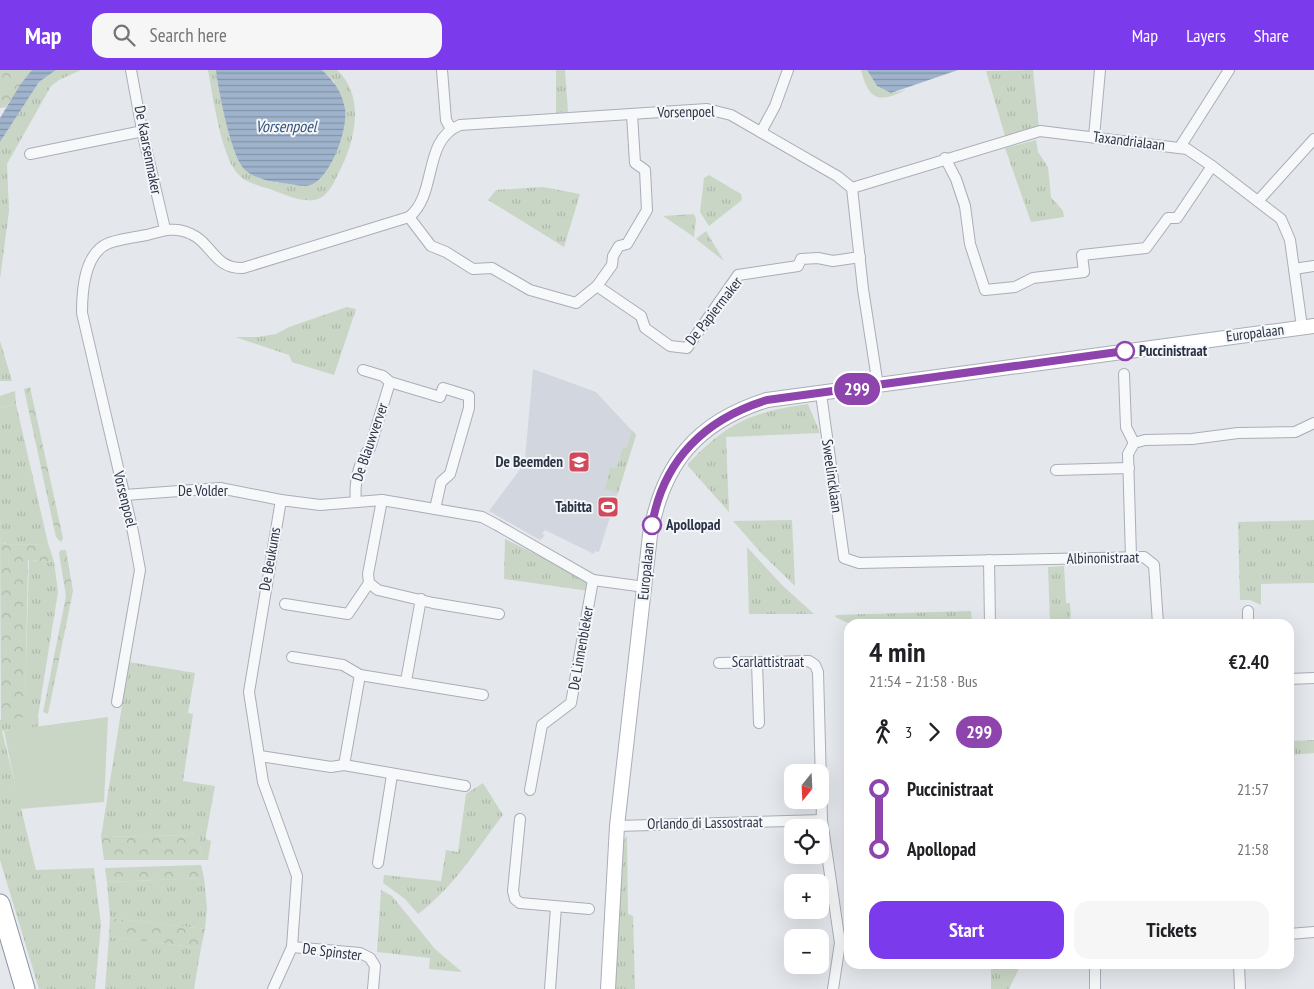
<!DOCTYPE html>
<meta charset="utf-8">
<style>
:root{--surface:#fff;--page:#f6f6f6;--text:#202124;--muted:#757577;--accent:#7c3aed}
body{margin:0;font-family:"PT Sans Narrow",sans-serif;background:var(--page);color:var(--text);height:100vh;display:flex;flex-direction:column;font-size:19px;white-space:nowrap}
*{box-sizing:border-box;margin:0}
p{font-size:16px;color:var(--muted)}
.icon{flex:none;width:28px;height:28px;fill:none;stroke:currentColor;stroke-width:2;stroke-linecap:round;stroke-linejoin:round}
.map{position:relative;flex:1;overflow:hidden}
.details{position:absolute;left:844px;top:549px;width:450px;height:350px;display:flex;flex-direction:column;background:var(--surface);border-radius:15px;box-shadow:0 5px 20px #0002}
.details>*{flex:none}
.badge{padding:0 10px;border-radius:16px;font-size:18px;line-height:32px}
.needle{width:32px;rotate:198deg}
.fabs{position:absolute;left:784px;top:694px;display:grid;gap:10px}
.fabs a{display:grid;place-items:center;width:45px;height:45px;border-radius:10px;background:var(--surface);box-shadow:0 5px 20px #0002;font-size:25px}
.map>.badge{position:absolute;translate:-50% -50%;box-shadow:0 0 0 2px #fff}
.legs{display:flex;align-items:center;gap:8px;height:55px;padding:0 25px;font-size:16px}
.legs p{margin-inline-start:auto}
.summary{display:flex;align-items:center;justify-content:space-between;height:85px;padding:0 25px}
h1{font-size:28px;font-weight:700;line-height:38px}
.action{display:flex;gap:10px;margin-top:auto;padding:10px 25px}
.action a{flex:1;height:58px;border-radius:15px;background:var(--accent);color:#fff;font-size:20px;font-weight:700;line-height:58px;text-align:center}
.action a+a{background:var(--page);color:var(--text)}
ul{padding:0 25px;list-style:none}
li{display:flex;align-items:center;gap:18px;height:60px;font-size:19px}
li i{display:grid;place-items:center;width:8px;height:100%;margin:0 6px;background:currentColor}
li i::after{content:'';width:12px;height:12px;margin:-6px;border:4px solid;border-radius:50%;background:var(--surface)}
li p{margin-inline-start:auto}
li:first-child i{background:linear-gradient(#0000 50%,currentColor 0)}
li:last-child i{background:linear-gradient(currentColor 50%,#0000 0)}
header{display:flex;align-items:center;gap:30px;box-sizing:border-box;height:70px;padding:0 25px;background:var(--accent);color:#fff}
header strong{font-size:24px}
nav{display:flex;gap:28px;margin-inline-start:auto;font-size:18px}
.search{width:350px;height:45px;background:var(--page);display:flex;align-items:center;gap:12px;box-sizing:border-box;padding:0 18px;border-radius:15px;color:var(--muted);font-size:19px}
.map>svg:first-child{display:block}
</style>
<header>
<strong>Map</strong>
<div class="search"><svg class="icon" aria-label="search" viewBox="0 0 24 24"><circle cx="10" cy="10" r="6"/><path d="M15 15l6 6"/></svg>Search here</div>
<nav><a>Map</a><a>Layers</a><a>Share</a></nav>
</header>
<div class="map">
<svg width="1314" height="919" viewBox="0 0 1314 919">
<defs>
<pattern id="grass-tufts" width="24" height="20" patternUnits="userSpaceOnUse" patternTransform="scale(1.25)"><rect width="24" height="20" fill="#c9d6c5"/><path d="M3 7l-1-3M5 7V3M7 7l1-3M15 17l-1-3M17 17v-4M19 17l1-3" fill="none" stroke="#adb8ab"/></pattern>
<pattern id="forest-crowns" width="20" height="18" patternUnits="userSpaceOnUse" patternTransform="scale(1.25)"><rect width="20" height="18" fill="#c9d6c5"/><path d="M2 6a3 3 0 1 1 6 0M12 15a3 3 0 1 1 6 0" fill="none" stroke="#adb8ab"/></pattern>
<pattern id="water-rules" width="6" height="5" patternUnits="userSpaceOnUse" patternTransform="scale(1.25)"><rect width="6" height="5" fill="#9fb4cc"/><path d="M0 2.5h6" fill="none" stroke="#8293a7"/></pattern>
</defs>
<rect width="100%" height="100%" fill="#e4e7ec"/>
<!-- built -->
<polygon fill="#d2d6de" points="533,299 596,322 636,365 599,482 595,481 594,484 545,460 542,464 545,465 540,470 489,441 524,394 529,395 530,391 525,389"/>
<!-- grass -->
<g fill="url(#grass-tufts)">
<polygon points="56,0 81,0 59,10 51,16 7,94 9,141 0,209 0,72 39,12"/>
<path d="M208,0H216C218,20 232,87 246,100C254,108 267,110 278,113L335,12L322,0H337C367,27 354,76 337,106C333,115 327,126 318,129C304,134 283,124 270,119C257,115 242,112 234,99C220,77 213,27 208,0Z"/>
<polygon points="556,0 565,0 568,42 556,43"/>
<path d="M861,0H867L877,16L891,23L906,20C879,33 869,31 861,0Z"/>
<polygon points="1033,0 1039,58 1005,66 986,1"/>
<polygon points="1036,70 1038,82 1048,97 1051,127 1063,141 1064,147 1031,152 1005,78"/>
<polygon points="709,105 741,124 742,130 709,156 700,142 704,108"/>
<polygon points="543,117 580,124 564,177 488,130 496,120"/>
<polygon points="694,144 696,149 694,167 663,146"/>
<polygon points="706,161 724,191 696,169"/>
<polygon points="347,237 356,239 334,305 292,292 289,285 235,267 258,267 276,264 289,257"/>
<polygon points="0,271 12,311 0,311"/>
<polygon points="16,334 48,473 44,475 6,474 3,472 0,450 0,338"/>
<path d="M808,334L820,363L726,367L729,442L688,396V394C728,352 752,342 808,334Z"/>
<polygon points="632,360 636,365 618,423 605,419 610,397 616,399 623,377 627,378"/>
<polygon points="792,450 795,516 762,484 733,451"/>
<polygon points="1314,450 1314,513 1261,514 1261,535 1250,530 1240,530 1238,452"/>
<polygon points="505,469 574,503 590,514 589,521 504,509"/>
<polygon points="747,477 782,515 814,544 749,544"/>
<polygon points="29,490 54,492 58,522 38,646 39,658 2,661 36,800 94,798 101,855 95,919 39,919 0,790 0,647 0,650 27,642 25,640 25,630"/>
<polygon points="1064,496 1066,533 1070,533 1071,554 1050,554 1048,497"/>
<polygon points="971,541 972,554 850,554 835,547 836,545"/>
<polygon points="129,592 195,603 188,643 193,644 183,711 215,716 206,765 206,769 211,771 208,790 202,790 199,765 101,767"/>
<polygon points="1314,670 1314,683 1289,685 1289,671"/>
<path d="M483,713L503,745C475,781 455,816 418,844L405,829L383,813L384,805L441,811L446,780L458,782L466,724Z"/>
<polygon points="627,766 628,844 633,846 635,919 614,919 624,770"/>
<polygon points="204,808 207,838 205,859 110,848 107,812"/>
<polygon points="381,820 392,826 435,879 462,902 429,899 430,888 377,882"/>
<polygon points="109,867 201,878 194,919 105,919"/>
<polygon points="991,894 1021,894 1009,919 991,919"/>
</g>
<!-- forest -->
<g fill="url(#forest-crowns)">
<polygon points="0,0 32,0 6,37 0,38"/>
<polygon points="30,317 63,468 61,472 56,467 24,319"/>
<polygon points="15,321 16,334 0,338 0,326"/>
<polygon points="0,450 4,474 44,475 48,473 54,492 28,490 25,640 33,642 33,646 1,650"/>
<polygon points="61,480 66,480 73,521 48,644 43,642 66,526 59,483"/>
<polygon points="199,765 202,790 104,790 101,767"/>
<polygon points="201,795 204,808 107,812 105,799 106,798"/>
<polygon points="110,848 205,859 201,878 109,867"/>
</g>
<!-- garden -->
<polygon fill="#c9d6c5" points="108,647 104,732 20,739 4,661"/>
<!-- water -->
<g fill="url(#water-rules)">
<polygon points="32,0 56,0 39,12 0,72 0,48 20,15"/>
<path d="M216,0H322C334,11 342,22 345,39C348,59 332,104 313,114C305,118 292,114 283,113C270,112 253,108 244,99C231,85 218,20 216,0Z"/>
<polygon points="867,0 958,0 891,23 877,16"/>
</g>
<g fill="none" stroke-linecap="round" stroke-linejoin="round">
<!-- street casing -->
<g stroke="#a9aeb7" stroke-width="12">
<g id="street">
<polyline points="131,0 143,65 165,159"/>
<polyline points="442,0 446,50 451,59"/>
<polyline points="761,62 775,36 788,0"/>
<polyline points="1094,67 1100,0"/>
<polyline points="1180,77 1229,0"/>
<polyline points="30,84 143,61"/>
<polyline points="945,88 956,109 965,136 970,174 985,220 1015,217 1033,208 1084,202 1082,185 1146,178 1168,148 1177,148 1212,96"/>
<polyline points="852,118 1040,61 1187,79 1212,96 1281,149 1290,170 1302,257"/>
<polyline points="1258,131 1314,69"/>
<polyline points="409,147 431,176 446,182 473,199 492,198 530,220 576,233 597,216 612,195 613,186 619,176 627,174 647,140 645,100 635,93 632,44"/>
<polyline points="1294,199 1314,196"/>
<polyline points="597,216 641,246 645,258 670,276 687,278 738,205 798,196 801,189 818,188 833,191 860,187"/>
<polyline points="363,300 383,306 390,312 440,327 443,318 469,326 469,338 450,404 441,412 435,439"/>
<polyline points="1124,304 1126,357 1134,373"/>
<polyline points="821,324 844,488 859,493 1144,487 1154,495 1158,554"/>
<polyline points="1056,400 1129,398"/>
<polyline points="125,425 220,418 281,430"/>
<polyline points="382,430 368,504 369,513 378,520 433,533 499,544"/>
<path d="M356,432C354,414 358,392 370,378L390,312"/>
<polyline points="1131,487 1128,384 1134,373 1145,370 1192,369 1238,363 1295,362 1314,353"/>
<polyline points="989,490 990,554"/>
<polyline points="285,534 348,544 369,513"/>
<polyline points="1248,541 1248,554"/>
<polyline points="292,587 343,595 360,605 483,625"/>
<polyline points="757,592 759,653"/>
<polyline points="719,593 809,591 815,595 818,602 822,750 840,873 833,919"/>
<polyline points="1289,609 1314,608"/>
<polyline points="406,611 421,529"/>
<path d="M117,632L140,500L133,462L82,243C82,220 84,183 109,173C121,169 135,167 147,165C162,161 175,156 191,164C212,173 214,199 243,198L409,147C438,124 422,70 460,55L707,39L731,45L837,106L852,118L863,219L878,316"/>
<polyline points="260,686 331,697 344,695 465,716"/>
<polyline points="344,695 360,605"/>
<polyline points="530,720 542,655 571,633 593,510"/>
<polyline points="520,749 513,821 515,829 520,833 589,839"/>
<polyline points="617,756 822,750"/>
<polyline points="378,793 392,705"/>
<polyline points="1289,864 1314,862"/>
<polyline points="292,877 360,883 370,888 375,896 373,919"/>
<polyline points="1095,894 1095,919"/>
<polyline points="1239,894 1240,919"/>
<polyline points="273,919 292,877 297,806 263,712 249,622 281,430 320,435 382,430 470,445 482,447 497,455 593,510 645,517"/>
<polyline points="550,919 556,837"/>
</g>
</g>
<!-- secondary casing -->
<g stroke="#a9aeb7" stroke-width="16">
<path id="secondary" d="M608,919L617,756L650,465C663,393 697,352 767,330L1314,256"/>
</g>
<!-- highway casing -->
<g stroke="#8b94a3" stroke-width="21">
<polyline id="highway" points="0,834 25,919"/>
</g>
<!-- street -->
<use href="#street" stroke="#f7f8fa" stroke-width="10"/>
<!-- secondary -->
<use href="#secondary" stroke="#fff" stroke-width="14"/>
<!-- highway -->
<use href="#highway" stroke="#fff" stroke-width="19"/>
</g>
<g fill="none" stroke-linecap="round" stroke-linejoin="round">
<!-- line-1 casing -->
<g stroke="#fff" stroke-width="11">
<path id="line-1" d="M652,455C663,390 705,349 767,330L1125,281"/>
</g>
<!-- line-1 -->
<use href="#line-1" stroke="#8e44ad" stroke-width="8"/>
</g>
<!-- icons -->
<defs>
<g id="school-square" transform="scale(1.125)"><rect x="-9" y="-9" width="18" height="18" rx="4" fill="#d1495b" stroke="#f4f6f9"/><path d="M0-5L7-2L0 1L-7-2ZM-4 1L0 2.5L4 1V4Q0 6-4 4Z" fill="#fff"/></g>
<g id="stadium-square" transform="scale(1.125)"><rect x="-9" y="-9" width="18" height="18" rx="4" fill="#d1495b" stroke="#f4f6f9"/><path d="M0-5a6.5 5 0 1 0 0 10a6.5 5 0 1 0 0-10ZM-3.5-1.8h7v3.6h-7Z" fill="#fff"/></g>
</defs>
<g fill-rule="evenodd">
<use href="#school-square" x="579" y="392"/>
<use href="#stadium-square" x="608" y="437"/>
</g>
<!-- markers -->
<g fill="#fff" stroke="#8e44ad" stroke-width="2.5">
<circle cx="1125" cy="281" r="9"/>
<circle cx="652" cy="455" r="9"/>
</g>
<g text-anchor="middle" stroke-width="4" stroke-linejoin="round" paint-order="stroke">
<!-- street labels -->
<g font-size="15" fill="#2b3445" stroke="#f4f6f9">
<text transform="translate(686 42) rotate(-1)" y="5">Vorsenpoel</text>
<text transform="translate(1129 71) rotate(7)" y="5">Taxandrialaan</text>
<text transform="translate(148 80) rotate(79)" y="5">De Kaarsenmaker</text>
<text transform="translate(714 241) rotate(-52)" y="5">De Papiermaker</text>
<text transform="translate(1255 263) rotate(-7)" y="5">Europalaan</text>
<text transform="translate(370 372) rotate(-71)" y="5">De Blauwverver</text>
<text transform="translate(832 406) rotate(82)" y="5">Sweelincklaan</text>
<text x="203" y="426">De Volder</text>
<text transform="translate(125 429) rotate(76)" y="5">Vorsenpoel</text>
<text transform="translate(1103 488) rotate(-1)" y="5">Albinonistraat</text>
<text transform="translate(270 489) rotate(-80)" y="5">De Beukums</text>
<text transform="translate(646 501) rotate(-84)" y="5">Europalaan</text>
<text transform="translate(581 578) rotate(-80)" y="5">De Linnenbleker</text>
<text x="768" y="597">Scarlattistraat</text>
<text transform="translate(705 753) rotate(-1)" y="5">Orlando di Lassostraat</text>
<text transform="translate(332 882) rotate(7)" y="5">De Spinster</text>
</g>
<!-- stop labels -->
<g font-size="15" font-weight="bold" fill="#2b3445" stroke="#f4f6f9" text-anchor="start">
<text x="1139" y="286">Puccinistraat</text>
<text x="666" y="460">Apollopad</text>
</g>
<!-- poi labels -->
<g font-size="15" font-weight="bold" fill="#2b3445" stroke="#f4f6f9" text-anchor="end">
<text x="563" y="397">De Beemden</text>
<text x="592" y="442">Tabitta</text>
</g>
<!-- water labels -->
<g font-size="16" font-style="italic" fill="#34527a" stroke="#f4f6f9">
<text x="286" y="62">Vorsenpoel</text>
</g>
</g>
</svg>
<div class="fabs">
<a><svg class="needle" viewBox="-14 -14 28 28"><path d="M0-13l5 13h-10z" fill="#e53935"/><path d="M0 13l5-13h-10z" fill="#757577"/></svg></a>
<a><svg class="icon" aria-label="locate" viewBox="0 0 24 24"><circle cx="12" cy="12" r="6"/><path d="M12 2v4M12 18v4M2 12h4M18 12h4"/></svg></a>
<a>+</a>
<a>−</a>
</div>
<b class="badge" style="left:857px;top:319px;background:#8e44ad;color:#fff">299</b>
<section class="details">
<div class="summary"><div><h1>4 min</h1><p>21:54 – 21:58 · Bus</p></div><b>€2.40</b></div>
<div class="legs"><svg class="icon" aria-label="walk" viewBox="0 0 24 24"><circle cx="13" cy="4" r="2"/><path d="M13 8l-2 6 4 7M11 14l-3 7M7 12l3-4h3l4 4"/></svg>3<svg class="icon" aria-label="forward" viewBox="0 0 24 24"><path d="M9 5l7 7-7 7"/></svg><b class="badge" style="background:#8e44ad;color:#fff">299</b></div>
<ul>
<li><i style="color:#8e44ad"></i><b>Puccinistraat</b><p>21:57</p></li>
<li><i style="color:#8e44ad"></i><b>Apollopad</b><p>21:58</p></li>
</ul>
<div class="action"><a>Start</a><a>Tickets</a></div>
</section>
</div>
